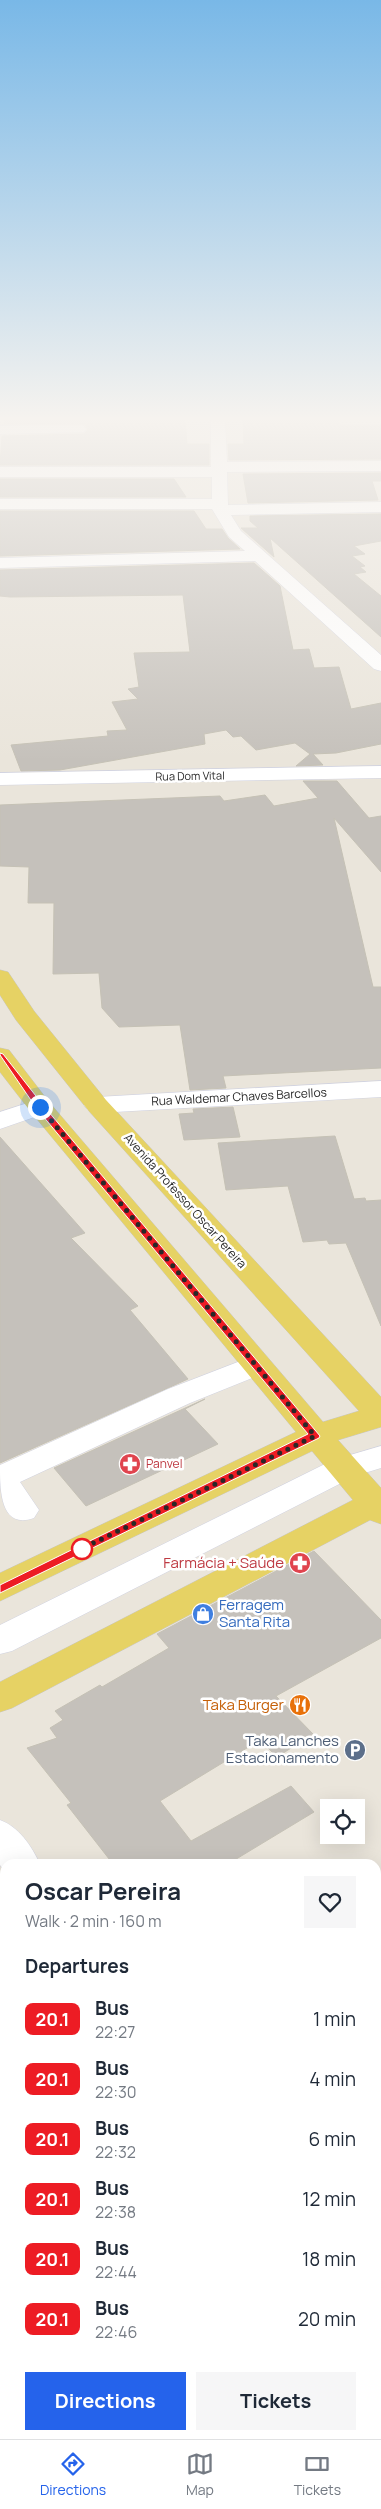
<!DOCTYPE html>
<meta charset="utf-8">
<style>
:root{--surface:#fff;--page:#f6f6f7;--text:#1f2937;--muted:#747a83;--line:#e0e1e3;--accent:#2563eb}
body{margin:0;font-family:Manrope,sans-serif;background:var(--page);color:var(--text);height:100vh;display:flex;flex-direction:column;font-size:19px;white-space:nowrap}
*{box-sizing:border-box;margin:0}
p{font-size:16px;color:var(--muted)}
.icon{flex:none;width:28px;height:28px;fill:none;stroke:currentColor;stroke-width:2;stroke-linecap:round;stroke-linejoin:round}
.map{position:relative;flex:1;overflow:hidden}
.side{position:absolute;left:0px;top:1859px;width:381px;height:581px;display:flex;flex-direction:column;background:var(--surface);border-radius:15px 15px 0 0;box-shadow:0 5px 20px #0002}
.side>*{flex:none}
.badge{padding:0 10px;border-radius:8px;font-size:18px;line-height:32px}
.controls{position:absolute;left:320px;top:1799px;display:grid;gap:10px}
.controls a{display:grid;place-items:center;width:45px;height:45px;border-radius:0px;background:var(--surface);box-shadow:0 5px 20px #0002;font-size:25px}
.you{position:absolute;width:25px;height:25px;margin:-12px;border:4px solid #fff;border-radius:50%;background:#1a73e8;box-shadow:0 0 0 8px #1a73e833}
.map>.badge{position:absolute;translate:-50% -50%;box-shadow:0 0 0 2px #fff}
h2{padding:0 25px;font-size:19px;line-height:45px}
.round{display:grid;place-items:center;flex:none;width:52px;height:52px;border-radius:0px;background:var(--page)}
.overview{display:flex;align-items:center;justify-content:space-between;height:85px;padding:0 25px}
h1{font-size:24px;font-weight:700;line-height:38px}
.primary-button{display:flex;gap:10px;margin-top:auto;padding:10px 25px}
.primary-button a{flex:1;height:58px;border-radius:0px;background:var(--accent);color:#fff;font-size:20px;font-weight:700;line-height:58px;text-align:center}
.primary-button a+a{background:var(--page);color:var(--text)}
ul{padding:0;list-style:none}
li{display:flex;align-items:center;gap:15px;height:60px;padding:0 25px}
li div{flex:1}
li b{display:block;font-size:19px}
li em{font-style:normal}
li .badge{min-width:55px;font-weight:700;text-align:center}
.tab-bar{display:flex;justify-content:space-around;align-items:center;height:70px;border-top:1px solid var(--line);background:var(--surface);font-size:14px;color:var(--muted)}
.tab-bar a{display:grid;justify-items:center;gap:2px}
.tab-bar .current{color:var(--accent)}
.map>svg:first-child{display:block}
</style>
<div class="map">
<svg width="381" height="2439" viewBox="0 0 381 2439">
<rect width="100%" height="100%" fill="#eae5db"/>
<!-- education -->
<polygon fill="#ebe3cb" points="5,2363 5,2435 376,2435 376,2388 381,2393 381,2439 0,2439 0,2367"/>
<!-- building -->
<g fill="#c5c1bb" stroke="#c5c1b5">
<polygon points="5,420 185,420 187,444 209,444 209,465 0,465 2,436 84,434 88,430 86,425 79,423 4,424"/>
<polygon points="243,420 339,420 340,426 381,426 381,459 229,460 228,444 244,444"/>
<polygon points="381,473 381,481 372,481 378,500 248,503 243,474"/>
<polygon points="0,479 174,479 186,497 0,497"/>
<polygon points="0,511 194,511 206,529 222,529 228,538 240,549 0,556"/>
<polygon points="381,514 381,541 354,546 365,554 352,556 365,566 360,567 366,572 354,574 381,596 381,637 270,538 274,557 241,528 258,528 250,521 250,516"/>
<polygon points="254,563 280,586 293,650 309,649 314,668 339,667 351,709 381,703 381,744 336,753 313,754 323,765 296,766 310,754 295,743 256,750 241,736 233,737 226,730 204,734 205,744 60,770 21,771 11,745 108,736 107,731 127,730 112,702 138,699 128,689 139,687 134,653 190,652 183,595 10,597 0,596 0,570"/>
<polygon points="303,781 337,781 369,818 381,816 381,872 334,818 373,987 381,987 381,1068 223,1076 226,1088 190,1090 180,1025 119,1027 102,1008 99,973 53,974 54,903 28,903 29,867 0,866 0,805 220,796 224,801 265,795 274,806 318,798"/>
<polygon points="233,1107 240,1137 184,1140 179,1114 194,1113 193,1109"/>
<polygon points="335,1136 354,1199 365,1198 366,1201 381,1200 381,1326 346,1243 329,1244 327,1240 303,1242 288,1186 226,1190 218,1143"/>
<polygon points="0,1137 85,1233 71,1238 138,1306 130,1310 188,1379 0,1463"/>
<polygon points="205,1399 185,1409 218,1444 86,1506 54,1468"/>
<polygon points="314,1551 381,1620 381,1638 276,1696 313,1734 277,1757 260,1740 160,1801 191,1841 291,1786 314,1812 228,1864 113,1864 67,1805 71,1803 27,1748 57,1738 50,1728 63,1720 55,1711 100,1685 102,1687 169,1648 157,1634"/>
</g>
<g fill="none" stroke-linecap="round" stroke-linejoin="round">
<!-- minor casing -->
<g stroke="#d0d2e0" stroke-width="1">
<g id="minor">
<polygon points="211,420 225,420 227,462 381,461 381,471 227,472 228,505 381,502 381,512 231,515 241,531 381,655 381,671 374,669 255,561 0,568 0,558 245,551 229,537 212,509 0,509 0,499 212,499 212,477 0,477 0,467 211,467"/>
<polygon points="79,425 84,426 86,429 84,432 0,434 0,426"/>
<polygon points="381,766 381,778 0,785 0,773"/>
<polygon points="381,1081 381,1097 97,1113 88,1110 84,1105 88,1100 97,1097"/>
<polygon points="40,1099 49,1102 53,1107 49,1112 0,1129 0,1112"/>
<path d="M256,1355L267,1358L271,1365L267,1372L190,1403L20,1482L39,1510L34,1518C0,1530 0,1490 0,1465L168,1389Z"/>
<polygon points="381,1446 381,1468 355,1476 12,1651 0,1654 0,1625 333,1460"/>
<path d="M0,1820C19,1827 31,1845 40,1864H5V1872L0,1865Z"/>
<polygon points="376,2269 381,2271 381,2315 376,2314"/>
</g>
</g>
<!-- major casing -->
<g stroke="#c7c7c7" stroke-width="1">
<polygon id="major" points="0,970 8,972 34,1011 106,1100 381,1397 381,1427 338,1440 381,1488 381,1524 370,1520 12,1708 0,1712 0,1682 353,1500 312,1451 0,1601 0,1573 296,1432 31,1112 0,1072 0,1048 9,1050 49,1102 323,1422 359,1411 88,1110 16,1020 0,995"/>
</g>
<!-- minor -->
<use href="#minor" fill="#fff" fill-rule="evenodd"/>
<!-- major -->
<use href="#major" fill="#e6d264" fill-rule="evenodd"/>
</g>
<!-- sky -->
<linearGradient id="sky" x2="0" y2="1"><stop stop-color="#79b8e7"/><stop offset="0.55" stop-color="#f6f3ef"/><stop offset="1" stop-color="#f6f3ef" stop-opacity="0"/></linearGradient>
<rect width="381" height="761" fill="url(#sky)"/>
<!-- line -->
<polygon fill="#ed1c24" stroke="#fff" points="0,1053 3,1054 43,1105 320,1436 319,1438 0,1593 0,1585 308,1434 37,1109 0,1055"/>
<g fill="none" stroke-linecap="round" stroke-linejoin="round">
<!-- walk -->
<polyline stroke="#282828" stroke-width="5" stroke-dasharray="0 9" points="40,1107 315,1436 79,1550 82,1549"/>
</g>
<!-- icons -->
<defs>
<g id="pharmacy-disc" transform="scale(1.125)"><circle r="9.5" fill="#e0444e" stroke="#fff"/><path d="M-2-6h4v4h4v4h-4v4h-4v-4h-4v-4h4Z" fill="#fff"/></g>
<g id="shop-disc" transform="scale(1.125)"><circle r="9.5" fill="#3f7fe0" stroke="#fff"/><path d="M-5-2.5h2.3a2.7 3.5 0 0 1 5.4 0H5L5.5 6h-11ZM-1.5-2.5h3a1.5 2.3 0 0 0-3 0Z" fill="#fff"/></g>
<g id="restaurant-disc" transform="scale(1.125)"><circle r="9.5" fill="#e8710a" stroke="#fff"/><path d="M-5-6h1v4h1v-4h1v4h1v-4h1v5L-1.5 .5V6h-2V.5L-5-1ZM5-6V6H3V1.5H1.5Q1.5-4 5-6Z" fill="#fff"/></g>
<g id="parking-disc" transform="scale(1.125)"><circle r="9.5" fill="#5c6f8a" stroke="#fff"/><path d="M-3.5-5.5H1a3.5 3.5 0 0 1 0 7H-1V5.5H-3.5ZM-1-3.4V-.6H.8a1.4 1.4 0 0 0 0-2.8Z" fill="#fff"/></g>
</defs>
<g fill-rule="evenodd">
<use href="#pharmacy-disc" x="130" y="1464"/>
<use href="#pharmacy-disc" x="300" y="1563"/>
<use href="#shop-disc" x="203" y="1614"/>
<use href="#restaurant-disc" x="300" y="1705"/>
<use href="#parking-disc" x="355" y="1750"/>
</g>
<!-- markers -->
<circle fill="#fff" stroke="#ed1c24" stroke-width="2.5" cx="82" cy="1549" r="10"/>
<g text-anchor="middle" stroke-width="5" stroke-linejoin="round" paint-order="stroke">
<!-- far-street labels -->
<g font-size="11" fill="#282828" stroke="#fff">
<text transform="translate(190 776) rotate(-1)" y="4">Rua Dom Vital</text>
</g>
<!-- street labels -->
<g font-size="12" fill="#282828" stroke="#fff">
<text transform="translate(239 1097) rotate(-3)" y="4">Rua Waldemar Chaves Barcellos</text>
<text transform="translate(185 1201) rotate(48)" y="4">Avenida Professor Oscar Pereira</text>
</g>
<!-- health labels -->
<g font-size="12" fill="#be3a42" stroke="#fff" text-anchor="start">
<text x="146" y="1468">Panvel</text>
</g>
<!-- near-health labels -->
<g font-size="15" fill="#be3a42" stroke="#fff" text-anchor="end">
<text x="284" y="1568">Farmácia + Saúde</text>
</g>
<!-- near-shop labels -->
<g font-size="15" fill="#366cbe" stroke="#fff" text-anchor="start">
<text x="219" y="1610">Ferragem<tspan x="219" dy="17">Santa Rita</tspan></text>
</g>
<!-- near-food labels -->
<g font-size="15" fill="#c56008" stroke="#fff" text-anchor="end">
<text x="284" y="1710">Taka Burger</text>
</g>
<!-- near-service labels -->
<g font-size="15" fill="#4e5e75" stroke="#fff" text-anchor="end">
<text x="339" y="1746">Taka Lanches<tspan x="339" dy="17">Estacionamento</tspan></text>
</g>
</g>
</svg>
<div class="controls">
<a><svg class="icon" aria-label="locate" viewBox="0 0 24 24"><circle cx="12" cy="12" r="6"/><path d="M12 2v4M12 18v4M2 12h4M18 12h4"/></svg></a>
</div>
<div class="you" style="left:40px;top:1107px"></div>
<section class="side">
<div class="overview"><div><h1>Oscar Pereira</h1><p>Walk · 2 min · 160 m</p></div><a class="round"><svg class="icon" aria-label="heart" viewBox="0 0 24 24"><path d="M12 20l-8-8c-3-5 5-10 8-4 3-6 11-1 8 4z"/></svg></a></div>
<h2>Departures</h2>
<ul>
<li><span class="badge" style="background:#ed1c24;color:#fff">20.1</span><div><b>Bus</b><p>22:27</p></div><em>1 min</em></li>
<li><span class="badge" style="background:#ed1c24;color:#fff">20.1</span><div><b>Bus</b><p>22:30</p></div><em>4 min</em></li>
<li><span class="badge" style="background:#ed1c24;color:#fff">20.1</span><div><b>Bus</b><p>22:32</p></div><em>6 min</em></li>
<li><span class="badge" style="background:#ed1c24;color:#fff">20.1</span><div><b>Bus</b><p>22:38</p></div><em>12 min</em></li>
<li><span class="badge" style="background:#ed1c24;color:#fff">20.1</span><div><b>Bus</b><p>22:44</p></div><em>18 min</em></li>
<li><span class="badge" style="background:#ed1c24;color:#fff">20.1</span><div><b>Bus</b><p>22:46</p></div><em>20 min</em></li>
</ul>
<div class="primary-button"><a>Directions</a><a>Tickets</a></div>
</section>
</div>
<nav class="tab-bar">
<a class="current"><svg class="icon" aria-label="directions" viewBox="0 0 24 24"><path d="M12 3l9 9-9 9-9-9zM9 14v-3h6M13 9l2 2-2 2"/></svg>Directions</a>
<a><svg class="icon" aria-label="map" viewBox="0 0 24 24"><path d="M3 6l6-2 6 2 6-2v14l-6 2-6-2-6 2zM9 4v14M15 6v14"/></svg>Map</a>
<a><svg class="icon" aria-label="tickets" viewBox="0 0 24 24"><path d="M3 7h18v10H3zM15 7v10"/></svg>Tickets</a>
</nav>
